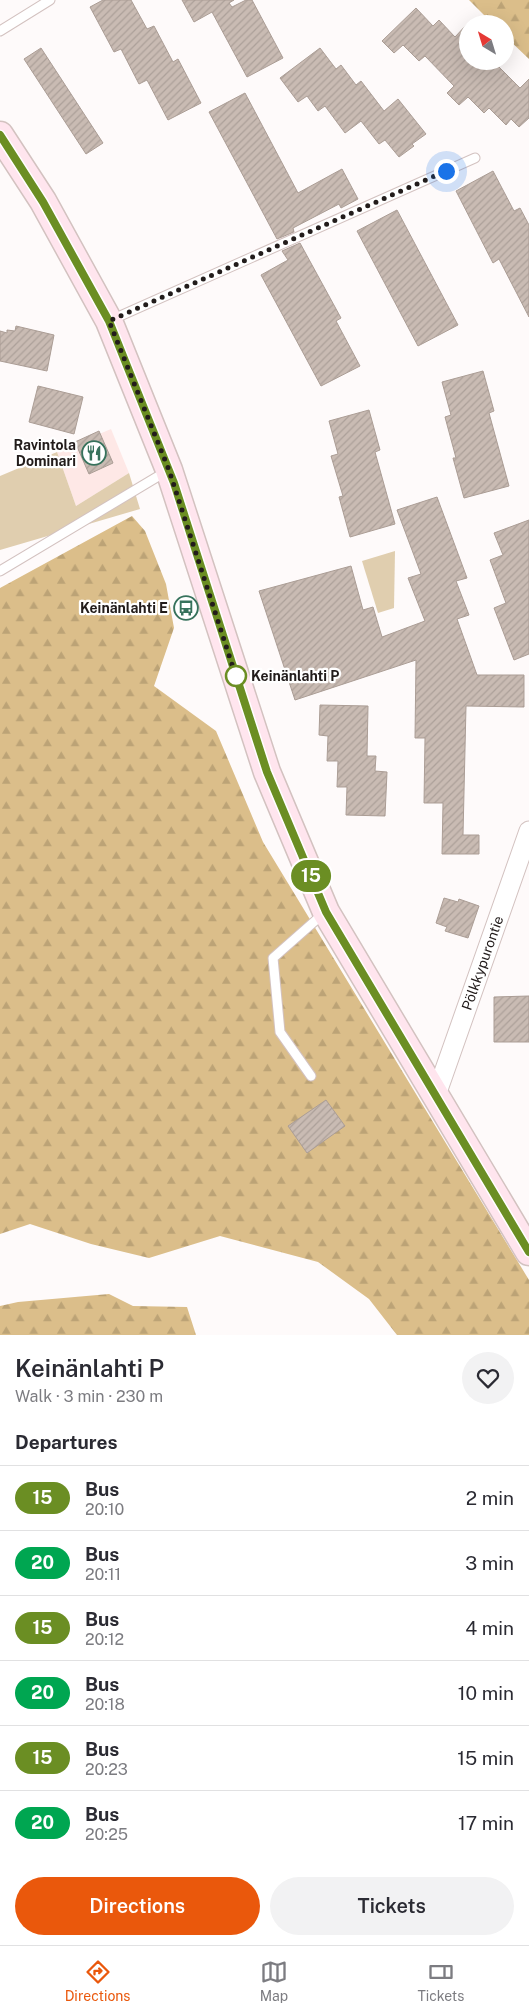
<!DOCTYPE html>
<meta charset="utf-8">
<style>
:root{--surface:#fff;--page:#f2f2f3;--text:#2b2b33;--muted:#7c7c81;--line:#e1e1e2;--accent:#ea580c}
body{margin:0;font-family:"Public Sans",sans-serif;background:var(--page);color:var(--text);height:100vh;display:flex;flex-direction:column;font-size:19px;white-space:nowrap}
*{box-sizing:border-box;margin:0}
p{font-size:16px;color:var(--muted)}
.icon{flex:none;width:28px;height:28px;fill:none;stroke:currentColor;stroke-width:2;stroke-linecap:round;stroke-linejoin:round}
.map{position:relative;height:1335px;overflow:hidden}
.side{display:flex;flex-direction:column;background:var(--surface);flex:1}
.side>*{flex:none}
.badge{padding:0 10px;border-radius:16px;font-size:18px;line-height:32px}
.needle{width:32px;rotate:322deg}
.controls{position:absolute;left:459px;top:15px;display:grid;gap:10px}
.controls a{display:grid;place-items:center;width:55px;height:55px;border-radius:50%;background:var(--surface);box-shadow:0 5px 20px #0002;font-size:25px}
.you{position:absolute;width:25px;height:25px;margin:-12px;border:4px solid #fff;border-radius:50%;background:#1a73e8;box-shadow:0 0 0 8px #1a73e833}
.map>.badge{position:absolute;translate:-50% -50%;box-shadow:0 0 0 2px #fff}
h2{padding:0 15px;font-size:19px;line-height:45px}
.round{display:grid;place-items:center;flex:none;width:52px;height:52px;border-radius:26px;background:var(--page)}
.headline{display:flex;align-items:center;justify-content:space-between;height:85px;padding:0 15px}
h1{font-size:24px;font-weight:600;line-height:38px}
.primary-button{display:flex;gap:10px;margin-top:auto;padding:10px 15px}
.primary-button a{flex:1;height:58px;border-radius:30px;background:var(--accent);color:#fff;font-size:20px;font-weight:600;line-height:58px;text-align:center}
.primary-button a+a{background:var(--page);color:var(--text)}
ul{padding:0;list-style:none}
li{display:flex;align-items:center;gap:15px;height:65px;padding:0 15px;border-top:1px solid var(--line)}
li div{flex:1}
li b{display:block;font-size:19px}
li em{font-style:normal}
li .badge{min-width:55px;font-weight:700;text-align:center}
.menu{display:flex;justify-content:space-around;align-items:center;height:70px;border-top:1px solid var(--line);background:var(--surface);font-size:14px;color:var(--muted)}
.menu a{display:grid;justify-items:center;gap:2px}
.menu .current{color:var(--accent)}
.map>svg:first-child{display:block}
</style>
<div class="map">
<svg width="529" height="1335" viewBox="0 0 529 1335">
<defs>
<pattern id="forest-firs" width="22" height="20" patternUnits="userSpaceOnUse" patternTransform="scale(1.25)"><rect width="22" height="20" fill="#dbbe8a"/><path d="M5 1l3.5 6h-7zM16 11l3.5 6h-7z" fill="#bca376"/></pattern>
<pattern id="building-hatch" width="6" height="6" patternUnits="userSpaceOnUse" patternTransform="scale(1.25)"><rect width="6" height="6" fill="#c9bbb3"/><path d="M-1 1l2-2M0 6l6-6M5 7l2-2" fill="none" stroke="#aca099"/></pattern>
</defs>
<rect width="100%" height="100%" fill="#fefafa"/>
<!-- built -->
<polygon fill="#fee8e6" points="111,429 129,473 76,506 57,452"/>
<!-- forest -->
<g fill="url(#forest-firs)">
<polygon points="469,0 529,0 529,59 505,36 505,24 493,24"/>
<polygon points="132,516 145,531 166,584 174,628 154,686 216,731 263,842 529,1280 529,1335 397,1335 369,1299 318,1262 220,1236 149,1258 91,1244 30,1224 0,1234 0,588"/>
<polygon points="109,1294 133,1306 187,1307 196,1335 0,1335 0,1306 18,1302"/>
</g>
<!-- park -->
<g fill="#e0ceaf">
<polygon points="57,452 76,506 129,473 140,509 0,550 0,476"/>
<polygon points="395,551 394,608 378,613 362,561"/>
</g>
<!-- building -->
<g fill="url(#building-hatch)" stroke="#ab9d95">
<polygon points="103,0 131,0 147,29 154,26 173,62 178,59 201,103 168,120 147,80 139,84 121,49 114,52 90,7"/>
<polygon points="182,0 234,0 229,3 232,7 246,0 252,0 283,58 247,77 212,12 194,22"/>
<polygon points="416,8 433,26 439,20 455,37 468,23 468,61 493,61 520,88 529,79 529,118 519,127 511,119 506,125 489,108 484,113 468,97 459,105 447,93 454,86 425,56 419,61 403,45 394,53 382,41"/>
<polygon points="41,48 103,143 86,154 24,59"/>
<polygon points="320,48 336,69 341,65 356,85 361,81 384,111 398,99 426,134 412,144 414,146 399,157 385,140 379,144 361,121 345,133 325,106 318,111 307,96 298,102 280,78"/>
<polygon points="245,93 298,193 342,169 358,199 341,208 339,204 293,228 294,232 277,239 209,112"/>
<polygon points="493,171 514,211 520,208 529,225 529,317 499,259 493,263 456,191"/>
<polygon points="397,210 458,325 418,346 357,231"/>
<polygon points="300,243 341,318 336,321 360,366 321,386 261,275 288,260 282,251"/>
<polygon points="16,326 54,335 47,371 0,361 0,331 7,333 7,330 15,331"/>
<polygon points="483,371 494,411 489,413 509,486 464,498 453,458 456,458 445,417 451,415 442,382"/>
<polygon points="38,386 83,397 74,434 29,422"/>
<polygon points="369,410 380,450 375,452 395,524 350,537 339,497 343,496 331,456 338,454 329,421"/>
<polygon points="99,431 113,463 89,474 75,442"/>
<polygon points="437,497 467,578 456,581 469,615 457,619 477,675 524,675 524,707 466,706 463,835 479,835 479,854 442,854 443,803 424,803 425,738 415,738 416,660 295,700 259,591 351,566 363,610 373,607 382,637 425,621 408,578 421,574 397,510"/>
<polygon points="529,520 529,654 514,660 494,608 506,603 490,560 503,555 494,533"/>
<polygon points="320,705 368,706 367,756 376,756 375,771 387,772 385,816 346,815 347,787 337,787 338,761 327,761 328,736 319,735"/>
<polygon points="444,898 458,902 459,899 479,906 468,938 445,931 447,927 436,923"/>
<polygon points="529,996 529,1042 494,1042 494,997"/>
<polygon points="326,1100 345,1126 307,1153 288,1126"/>
</g>
<g fill="none" stroke-linecap="round" stroke-linejoin="round">
<!-- service casing -->
<g stroke="#d3c2c0" stroke-width="11">
<g id="service">
<polyline points="0,31 50,0"/>
<polyline points="111,320 475,158"/>
<polyline points="0,571 167,471"/>
<polyline points="311,1076 280,1032 273,958 324,913"/>
</g>
</g>
<!-- minor casing -->
<g stroke="#d3c2c0" stroke-width="21">
<g id="minor">
<path id="s1" d="M436,1095L529,831"/>
</g>
</g>
<!-- secondary casing -->
<g stroke="#d3c2c0" stroke-width="29">
<polyline id="secondary" points="0,135 43,201 109,321 169,470 267,772 326,912 529,1252"/>
</g>
<!-- service -->
<use href="#service" stroke="#fff" stroke-width="9"/>
<!-- minor -->
<use href="#minor" stroke="#fff" stroke-width="19"/>
<!-- secondary -->
<use href="#secondary" stroke="#ffe5ee" stroke-width="26"/>
</g>
<g fill="none" stroke-linecap="round" stroke-linejoin="round">
<!-- line casing -->
<g stroke="#fff" stroke-width="11">
<polyline id="line" points="0,135 43,202 109,321 174,483 267,772 326,912 529,1252"/>
</g>
<!-- line -->
<use href="#line" stroke="#6b8e23" stroke-width="8"/>
<!-- walk -->
<polyline stroke="#221c1b" stroke-width="5" stroke-dasharray="0 9" points="236,676 238,683 169,470 109,321 446,171"/>
</g>
<!-- icons -->
<defs>
<g id="restaurant-ring" transform="scale(1.25)"><circle r="9.5" fill="#fff" stroke="#37725c" stroke-width="1.5"/><path d="M-5-6h1v4h1v-4h1v4h1v-4h1v5L-1.5 .5V6h-2V.5L-5-1ZM5-6V6H3V1.5H1.5Q1.5-4 5-6Z" fill="#37725c"/></g>
<g id="bus-ring" transform="scale(1.25)"><circle r="9.5" fill="#fff" stroke="#37725c" stroke-width="1.5"/><path d="M-5-6H5V4H4V6H2V4H-2V6H-4V4H-5ZM-3.5-4V0h7V-4ZM-3.5 1.2v1.5H-2V1.2ZM2 1.2v1.5H3.5V1.2Z" fill="#37725c"/></g>
</defs>
<g fill-rule="evenodd">
<use href="#restaurant-ring" x="94" y="453"/>
<use href="#bus-ring" x="186" y="608"/>
</g>
<!-- markers -->
<circle fill="#fff" stroke="#6b8e23" stroke-width="2.5" cx="236" cy="676" r="10"/>
<g text-anchor="middle" stroke-width="4.5" stroke-linejoin="round" paint-order="stroke">
<!-- poi labels -->
<g font-size="14" font-weight="bold" fill="#221c1b" stroke="#fff" text-anchor="end">
<text x="76" y="450">Ravintola<tspan x="76" dy="16">Dominari</tspan></text>
<text x="168" y="613">Keinänlahti E</text>
</g>
<!-- stop labels -->
<g font-size="14" font-weight="bold" fill="#221c1b" stroke="#fff" text-anchor="start">
<text x="251" y="681">Keinänlahti P</text>
</g>
<!-- street labels -->
<g font-size="14" fill="#221c1b" stroke="#fff">
<text dy="5" stroke="none"><textPath href="#s1" startOffset="140">Pölkkypurontie</textPath></text>
</g>
</g>
</svg>
<div class="controls">
<a><svg class="needle" viewBox="-14 -14 28 28"><path d="M0-13l5 13h-10z" fill="#e53935"/><path d="M0 13l5-13h-10z" fill="#7c7c81"/></svg></a>
</div>
<div class="you" style="left:446px;top:171px"></div>
<b class="badge" style="left:311px;top:876px;background:#6b8e23;color:#fff">15</b>
</div>
<section class="side">
<div class="headline"><div><h1>Keinänlahti P</h1><p>Walk · 3 min · 230 m</p></div><a class="round"><svg class="icon" aria-label="heart" viewBox="0 0 24 24"><path d="M12 20l-8-8c-3-5 5-10 8-4 3-6 11-1 8 4z"/></svg></a></div>
<h2>Departures</h2>
<ul>
<li><span class="badge" style="background:#6b8e23;color:#fff">15</span><div><b>Bus</b><p>20:10</p></div><em>2 min</em></li>
<li><span class="badge" style="background:#00a651;color:#fff">20</span><div><b>Bus</b><p>20:11</p></div><em>3 min</em></li>
<li><span class="badge" style="background:#6b8e23;color:#fff">15</span><div><b>Bus</b><p>20:12</p></div><em>4 min</em></li>
<li><span class="badge" style="background:#00a651;color:#fff">20</span><div><b>Bus</b><p>20:18</p></div><em>10 min</em></li>
<li><span class="badge" style="background:#6b8e23;color:#fff">15</span><div><b>Bus</b><p>20:23</p></div><em>15 min</em></li>
<li><span class="badge" style="background:#00a651;color:#fff">20</span><div><b>Bus</b><p>20:25</p></div><em>17 min</em></li>
</ul>
<div class="primary-button"><a>Directions</a><a>Tickets</a></div>
</section>
<nav class="menu">
<a class="current"><svg class="icon" aria-label="directions" viewBox="0 0 24 24"><path d="M12 3l9 9-9 9-9-9zM9 14v-3h6M13 9l2 2-2 2"/></svg>Directions</a>
<a><svg class="icon" aria-label="map" viewBox="0 0 24 24"><path d="M3 6l6-2 6 2 6-2v14l-6 2-6-2-6 2zM9 4v14M15 6v14"/></svg>Map</a>
<a><svg class="icon" aria-label="tickets" viewBox="0 0 24 24"><path d="M3 7h18v10H3zM15 7v10"/></svg>Tickets</a>
</nav>
